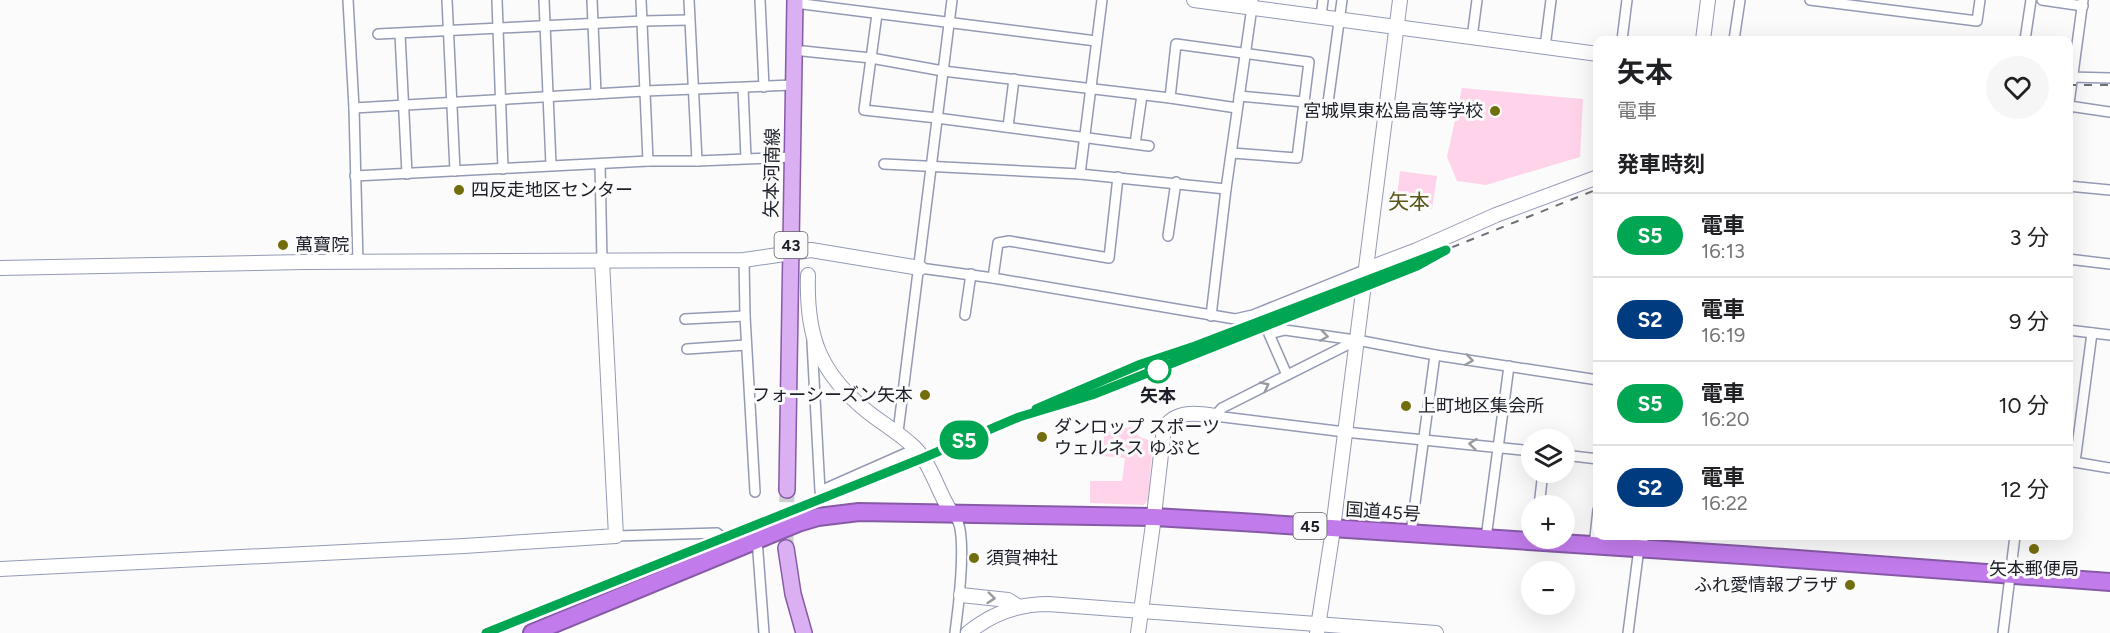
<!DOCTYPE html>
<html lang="ja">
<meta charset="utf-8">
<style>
:root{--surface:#fff;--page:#f6f6f6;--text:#202124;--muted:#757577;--line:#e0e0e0}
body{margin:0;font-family:Figtree,"Noto Sans JP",sans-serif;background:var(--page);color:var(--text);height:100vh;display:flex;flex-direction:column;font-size:22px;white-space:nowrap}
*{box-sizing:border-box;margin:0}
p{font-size:20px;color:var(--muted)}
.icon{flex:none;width:33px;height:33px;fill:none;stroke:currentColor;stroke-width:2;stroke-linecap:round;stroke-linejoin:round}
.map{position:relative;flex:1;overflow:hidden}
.details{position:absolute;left:1593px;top:36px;width:480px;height:504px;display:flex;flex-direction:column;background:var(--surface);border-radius:12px;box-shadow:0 6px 24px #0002}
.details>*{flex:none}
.badge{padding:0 12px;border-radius:20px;font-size:21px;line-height:39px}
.controls{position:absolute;left:1521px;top:429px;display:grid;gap:12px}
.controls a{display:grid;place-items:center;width:54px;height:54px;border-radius:50%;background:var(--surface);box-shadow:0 6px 24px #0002;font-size:30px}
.map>.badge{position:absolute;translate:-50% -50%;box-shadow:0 0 0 3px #fff}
h2{padding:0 24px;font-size:22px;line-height:54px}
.round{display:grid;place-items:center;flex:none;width:63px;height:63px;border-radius:32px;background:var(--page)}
.summary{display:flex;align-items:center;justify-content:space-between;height:102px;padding:0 24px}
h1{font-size:28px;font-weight:700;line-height:45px}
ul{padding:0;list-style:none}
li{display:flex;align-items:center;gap:18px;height:84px;padding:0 24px;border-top:2px solid var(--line)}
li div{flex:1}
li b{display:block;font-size:22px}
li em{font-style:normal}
li .badge{min-width:66px;font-weight:700;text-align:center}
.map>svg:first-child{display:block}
</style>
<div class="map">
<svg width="2110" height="633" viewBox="0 0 2110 633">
<rect width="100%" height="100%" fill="#fbfbfb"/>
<!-- green -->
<g fill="#ffd3ea">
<polygon points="1462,88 1583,99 1580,157 1486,185 1457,181 1447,157"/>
<polygon points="1400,171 1437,176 1432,209 1396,204"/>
<polygon points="1129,427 1135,428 1138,436 1153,442 1148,500 1144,505 1090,503 1090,481 1122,481 1125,458 1102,456 1104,433"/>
</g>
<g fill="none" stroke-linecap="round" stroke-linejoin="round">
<!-- primary-tunnel -->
<polyline stroke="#cecfd1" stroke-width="15" stroke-dasharray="15 8" stroke-linecap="butt" points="786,548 787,490"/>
<!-- street casing -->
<g stroke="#959ab4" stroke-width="12">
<g id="street">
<polyline points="348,0 354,108 358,263"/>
<polyline points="447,0 455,171"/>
<polyline points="497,0 503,169"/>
<polyline points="544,0 551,165"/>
<polyline points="592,0 596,94"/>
<polyline points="641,0 648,161"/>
<polyline points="689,0 697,161"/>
<polyline points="760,0 764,87"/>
<polyline points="1810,0 1977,21 1980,0"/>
<polyline points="2042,0 2083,6"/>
<polyline points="795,3 1096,41"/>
<polyline points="877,14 864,110 937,118 1149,146"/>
<polyline points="1321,16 1323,0"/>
<polyline points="378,34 643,21 689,20"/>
<polyline points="400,34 407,174"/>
<polyline points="1472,38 1477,0"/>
<polyline points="1622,40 1627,0"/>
<polyline points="1734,40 1740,0"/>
<polyline points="2025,40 2031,0"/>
<polyline points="1545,47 1551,0"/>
<polyline points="793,50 871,58 943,71 1170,98 1237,108"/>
<polyline points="2068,77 2110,78"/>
<polyline points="743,88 746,158"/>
<polyline points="1239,96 1304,102"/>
<polyline points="1170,98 1176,44 1309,62 1297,158 1232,153"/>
<polyline points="2069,106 2110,112"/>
<polyline points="354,108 645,91 793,85"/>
<polyline points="1327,110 1342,0"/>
<polyline points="2068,111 2083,0"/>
<polyline points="1008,127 1014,79"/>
<polyline points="1135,144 1142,95"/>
<polyline points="600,164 602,261"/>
<polyline points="884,164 1080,174 1226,189"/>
<polyline points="1080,174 1102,0"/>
<polyline points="355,176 648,161 697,161 792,157"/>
<polyline points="2068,186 2110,190"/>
<polyline points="1168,236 1176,182"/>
<polyline points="2068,259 2110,264"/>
<polyline points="744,260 745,316 755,492"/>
<polyline points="920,268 993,278 1235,319 1253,315 1367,269"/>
<polyline points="993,278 998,243 1009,241 1109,258 1118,177"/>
<polyline points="965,315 971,274"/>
<polyline points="1211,316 1226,189 1253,0"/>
<polyline points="685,319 745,316"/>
<polyline points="2068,330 2110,335"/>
<polyline points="812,342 820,491 915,449"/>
<polyline points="687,349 746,345"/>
<polyline points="1287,375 1269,334 1285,330 1355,340"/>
<polyline points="1215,416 1222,408 1357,340 1435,355 1598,380"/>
<polyline points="1215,416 1345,432 1532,451"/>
<polyline points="898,432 952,0"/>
<polyline points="1564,455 1598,459"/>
<polyline points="2068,461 2110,468"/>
<polyline points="2075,462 2092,333"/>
<polyline points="1539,506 1543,472"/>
<path d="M951,513C953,515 956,517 957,520C967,537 958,612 955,633"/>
<polyline points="1411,533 1435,355"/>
<polyline points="616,536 717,533 737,548"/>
<polyline points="1486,538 1509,366"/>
<polyline points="757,539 764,633"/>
<polyline points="1594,546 1598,510"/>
<polyline points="1628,633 1639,548"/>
<polyline points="2003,633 2015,536"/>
</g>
</g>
<!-- secondary casing -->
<g stroke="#959ab4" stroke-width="16">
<g id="secondary">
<polyline points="1194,0 1598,54"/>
<polyline points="1703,40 1708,0"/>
<polyline points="0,268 305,262 744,260 811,250 920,268"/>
<polyline points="1367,269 1417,250 1496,215 1598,177"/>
<path d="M808,275C806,336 819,373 868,412C883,424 901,434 915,448C932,466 938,492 951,512"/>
<polyline points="1639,548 1641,536"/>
<polyline points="0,569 464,546 616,536 602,261"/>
<polyline points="961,595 1008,600 1019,607"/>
<path d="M968,633C991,614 1018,604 1048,604L1436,633"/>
<path d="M1138,633L1153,524L1164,428C1176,410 1197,413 1215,416"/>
<polyline points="1317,633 1332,536 1400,0"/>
</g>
</g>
<!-- primary casing -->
<g stroke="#875aa7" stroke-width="18">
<g id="primary">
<polyline points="787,490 795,0"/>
<polyline points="786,548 793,594 804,633"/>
</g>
</g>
<!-- highway casing -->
<g stroke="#875aa7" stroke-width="20">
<polyline id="highway" points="532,633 798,523 818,517 859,512 1154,517 1241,522 1742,555 2110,582"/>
</g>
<!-- street -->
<use href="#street" stroke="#fff" stroke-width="9"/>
<!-- secondary -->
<use href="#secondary" stroke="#fff" stroke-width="14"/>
<!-- primary -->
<use href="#primary" stroke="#dab0f3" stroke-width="15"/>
<!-- highway -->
<use href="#highway" stroke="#c17beb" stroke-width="16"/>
<!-- rail -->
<g stroke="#6f7076" stroke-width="2" stroke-dasharray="8 8" stroke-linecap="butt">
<polyline points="2068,85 2110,85"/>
<polyline points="1071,402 1092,395 1203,352"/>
<polyline points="486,633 923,458 1141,364 1195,346 1365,282 1598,189"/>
</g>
</g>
<!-- one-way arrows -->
<defs><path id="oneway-chevron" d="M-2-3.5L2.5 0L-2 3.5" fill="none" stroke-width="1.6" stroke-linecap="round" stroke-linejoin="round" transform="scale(1.5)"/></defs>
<g stroke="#999a9e">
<use href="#oneway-chevron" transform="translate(1324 336) rotate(8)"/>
<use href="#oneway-chevron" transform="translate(1469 360) rotate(9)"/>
<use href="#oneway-chevron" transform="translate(1265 386) rotate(-27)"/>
<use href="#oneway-chevron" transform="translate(1473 444) rotate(-174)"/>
<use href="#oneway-chevron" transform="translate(991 598) rotate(6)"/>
</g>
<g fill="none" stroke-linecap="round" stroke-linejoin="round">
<!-- line casing -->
<g stroke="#fff" stroke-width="14">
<polyline id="line" points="486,633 923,458 1019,417 1092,395 1417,266 1446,250 1195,346 1141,364 1036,409"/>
</g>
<!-- line -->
<use href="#line" stroke="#00a651" stroke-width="9"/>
</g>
<!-- markers -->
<g fill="#736e0d" stroke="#fbfbfb" stroke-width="2">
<circle cx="1495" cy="111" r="6"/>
<circle cx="459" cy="190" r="6"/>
<circle cx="283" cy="245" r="6"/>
<circle cx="925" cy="395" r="6"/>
<circle cx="1406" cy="406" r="6"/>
<circle cx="1042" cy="437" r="6"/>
<circle cx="2034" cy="549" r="6"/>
<circle cx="974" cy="558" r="6"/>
<circle cx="1850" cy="585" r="6"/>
</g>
<circle fill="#fff" stroke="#00a651" stroke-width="3" cx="1158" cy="370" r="12"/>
<g text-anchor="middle" stroke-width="6" stroke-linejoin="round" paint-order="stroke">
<!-- shield labels -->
<g fill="#fbfbfb" stroke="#5f6067" stroke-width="1.5">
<rect x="774.5" y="232" width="33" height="26" rx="4.5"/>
<rect x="1293.5" y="513" width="33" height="26" rx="4.5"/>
</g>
<g font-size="16" font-weight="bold" fill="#1c1e28">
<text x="791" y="251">43</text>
<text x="1310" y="532">45</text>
</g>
<!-- poi labels -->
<g font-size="18" fill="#1c1e28" stroke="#fbfbfb" text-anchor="start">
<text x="1483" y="117" text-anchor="end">宮城県東松島高等学校</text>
<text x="471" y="196">四反走地区センター</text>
<text x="295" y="251">萬寶院</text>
<text x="913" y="401" text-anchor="end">フォーシーズン矢本</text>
<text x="1418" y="412">上町地区集会所</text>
<text x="1054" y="433">ダンロップ スポーツ<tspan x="1054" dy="21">ウェルネス ゆぷと</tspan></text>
<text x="986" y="564">須賀神社</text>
<text x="2034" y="575" text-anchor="middle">矢本郵便局</text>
<text x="1838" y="591" text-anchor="end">ふれ愛情報プラザ</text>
</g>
<!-- street labels -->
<g font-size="18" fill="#1c1e28" stroke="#fbfbfb">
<text transform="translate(772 173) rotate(-89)" y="6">矢本河南線</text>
<text transform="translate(1383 512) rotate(4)" y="6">国道45号</text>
</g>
<!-- stop labels -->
<g font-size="18" font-weight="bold" fill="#1c1e28" stroke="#fbfbfb">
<text x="1158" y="402">矢本</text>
</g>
<!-- quarter labels -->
<g font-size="21" fill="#595619" stroke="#fbfbfb">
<text x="1409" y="209">矢本</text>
</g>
</g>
</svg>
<div class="controls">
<a><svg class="icon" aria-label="layers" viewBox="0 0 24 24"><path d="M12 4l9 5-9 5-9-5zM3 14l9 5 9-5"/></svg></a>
<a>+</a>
<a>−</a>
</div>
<b class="badge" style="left:964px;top:440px;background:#00a651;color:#fff">S5</b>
<section class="details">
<div class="summary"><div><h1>矢本</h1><p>電車</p></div><a class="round"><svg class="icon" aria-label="heart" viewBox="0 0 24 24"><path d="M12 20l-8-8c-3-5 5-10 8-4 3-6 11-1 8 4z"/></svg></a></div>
<h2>発車時刻</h2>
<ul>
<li><span class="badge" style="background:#00a651;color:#fff">S5</span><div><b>電車</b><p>16:13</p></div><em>3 分</em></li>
<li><span class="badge" style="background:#003b80;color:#fff">S2</span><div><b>電車</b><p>16:19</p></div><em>9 分</em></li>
<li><span class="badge" style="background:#00a651;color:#fff">S5</span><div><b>電車</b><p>16:20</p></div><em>10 分</em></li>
<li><span class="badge" style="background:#003b80;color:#fff">S2</span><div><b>電車</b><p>16:22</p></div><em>12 分</em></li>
</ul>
</section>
</div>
